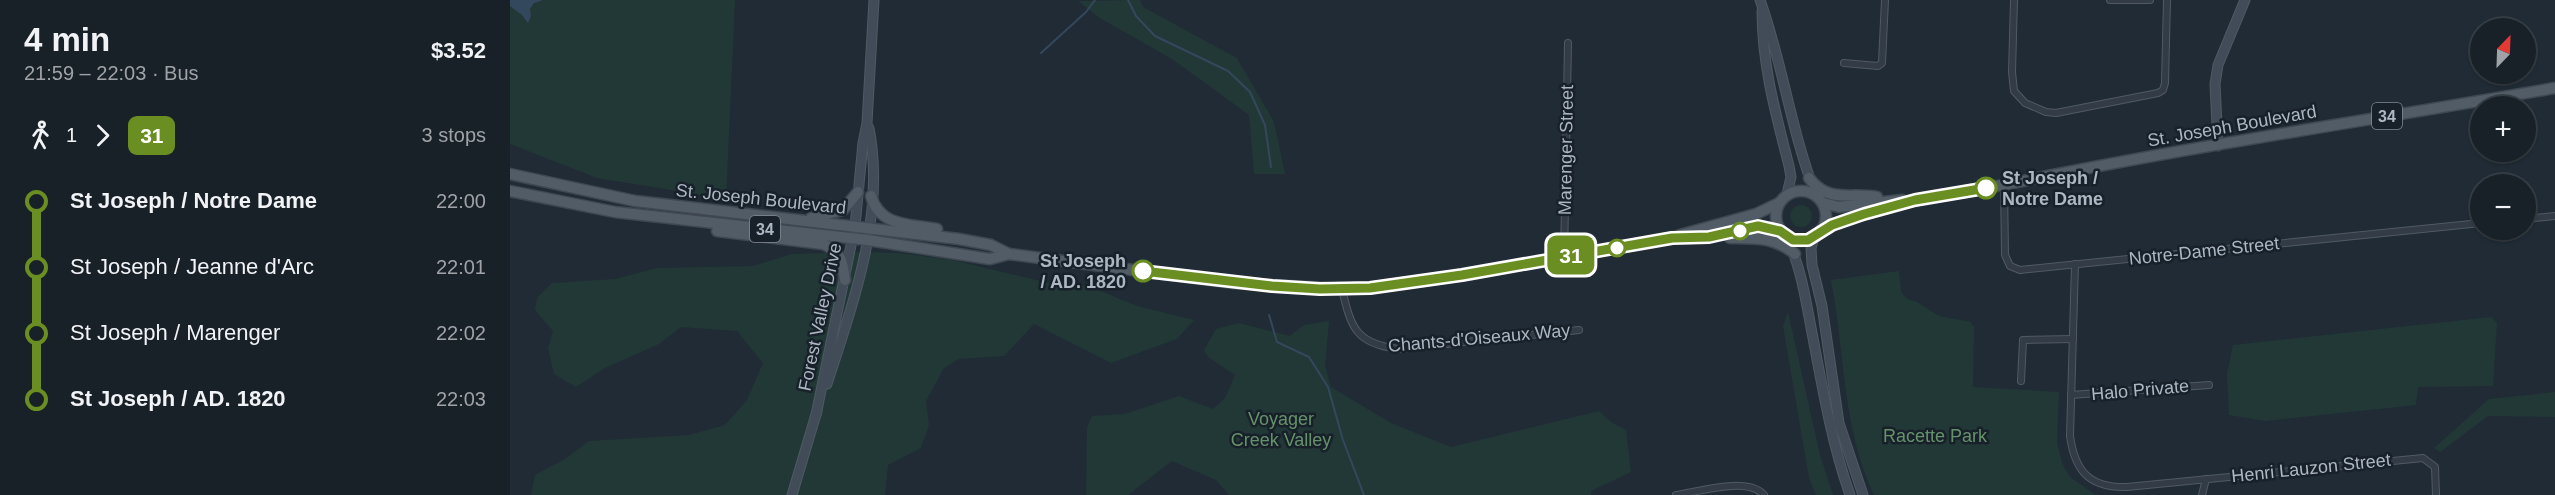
<!DOCTYPE html>
<meta charset="utf-8">
<style>
:root{--surface:#182028;--page:#212830;--text:#f1f3f6;--muted:#9fa3a8;--line:#363e45}
body{margin:0;font-family:Arial,sans-serif;background:var(--page);color:var(--text);height:100vh;display:flex;flex-direction:column;font-size:22px;white-space:nowrap}
*{box-sizing:border-box;margin:0}
p{font-size:20px;color:var(--muted)}
.icon{flex:none;width:33px;height:33px;fill:none;stroke:currentColor;stroke-width:2;stroke-linecap:round;stroke-linejoin:round}
.map{position:relative;flex:1;overflow:hidden}
.side{display:flex;flex-direction:column;background:var(--surface);width:510px}
.side>*{flex:none}
.badge{padding:0 12px;border-radius:9px;font-size:21px;line-height:39px}
.needle{width:39px;rotate:23deg}
.buttons{position:absolute;left:1960px;top:18px;display:grid;gap:12px}
.buttons a{display:grid;place-items:center;width:66px;height:66px;border-radius:50%;background:var(--surface);box-shadow:0 2px 4px #0004,0 0 0 2px var(--line);font-size:30px}
.map>.badge{position:absolute;translate:-50% -50%;box-shadow:0 0 0 3px #fff}
.legs{display:flex;align-items:center;gap:9px;height:66px;padding:0 24px;font-size:20px}
.legs p{margin-inline-start:auto}
.overview{display:flex;align-items:center;justify-content:space-between;height:102px;padding:0 24px}
h1{font-size:33px;font-weight:700;line-height:45px}
ul{padding:0 24px;list-style:none}
li{display:flex;align-items:center;gap:21px;height:66px;font-size:22px}
li i{display:grid;place-items:center;width:9px;height:100%;margin:0 8px;background:currentColor}
li i::after{content:'';width:15px;height:15px;margin:-8px;border:4px solid;border-radius:50%;background:var(--surface)}
li p{margin-inline-start:auto}
li:first-child i{background:linear-gradient(#0000 50%,currentColor 0)}
li:last-child i{background:linear-gradient(currentColor 50%,#0000 0)}
main{display:flex;flex:1;min-height:0}
.map>svg:first-child{display:block}
</style>
<main>
<section class="side">
<div class="overview"><div><h1>4 min</h1><p>21:59 – 22:03 · Bus</p></div><b>$3.52</b></div>
<div class="legs"><svg class="icon" aria-label="walk" viewBox="0 0 24 24"><circle cx="13" cy="4" r="2"/><path d="M13 8l-2 6 4 7M11 14l-3 7M7 12l3-4h3l4 4"/></svg>1<svg class="icon" aria-label="forward" viewBox="0 0 24 24"><path d="M9 5l7 7-7 7"/></svg><b class="badge" style="background:#6b8e23;color:#fff">31</b><p>3 stops</p></div>
<ul>
<li><i style="color:#6b8e23"></i><b>St Joseph / Notre Dame</b><p>22:00</p></li>
<li><i style="color:#6b8e23"></i><span>St Joseph / Jeanne d'Arc</span><p>22:01</p></li>
<li><i style="color:#6b8e23"></i><span>St Joseph / Marenger</span><p>22:02</p></li>
<li><i style="color:#6b8e23"></i><b>St Joseph / AD. 1820</b><p>22:03</p></li>
</ul>
</section>
<div class="map">
<svg width="2045" height="495" viewBox="0 0 2045 495">
<rect width="100%" height="100%" fill="#202b35"/>
<!-- green -->
<g fill="#223837">
<polygon points="0,0 225,0 216,199 87,178 0,144"/>
<polygon points="630,0 633,7 727,58 764,122 775,174 744,174 739,115 662,59 588,17 568,1"/>
<circle cx="1291" cy="216" r="11"/>
<polygon points="350,252 390,253 442,260 543,284 576,285 627,306 684,320 667,339 601,363 524,324 494,356 449,359 434,368 416,401 419,425 411,448 378,465 375,495 21,495 25,475 55,459 79,441 179,435 215,425 237,400 253,363 227,331 171,327 149,344 95,368 66,387 44,374 38,348 43,331 25,310 27,298 42,283 105,279 147,268 243,266 282,254"/>
<path d="M1389,271L1391,291L1397,299L1407,302L1429,316L1461,322V325L1464,326L1463,387L1549,392L1547,441L1552,463L1560,477L1586,495H1364C1332,427 1335,353 1321,280Z"/>
<polygon points="1278,312 1310,455 1323,495 1306,495 1299,478 1273,326"/>
<polygon points="1981,317 1987,323 1983,386 1908,387 1906,405 1755,421 1719,415 1717,374 1723,345"/>
<polygon points="819,321 815,365 821,387 881,423 941,447 1089,411 1101,422 1116,430 1121,472 1081,491 1081,495 719,495 706,480 662,461 618,495 576,495 577,427 582,416 615,414 669,396 703,409 715,398 725,375 698,357 694,350 706,329 729,323 780,336 794,325"/>
<polygon points="2045,392 2045,417 1978,416 1930,452 1924,448 1979,399"/>
</g>
<!-- water -->
<polygon fill="#33485c" points="0,0 31,0 31,1 24,3 20,9 21,16 18,23 12,15 0,6"/>
<g fill="none" stroke-linecap="round" stroke-linejoin="round">
<!-- stream -->
<g stroke="#33485c" stroke-width="2">
<polyline points="618,0 626,16 645,36 718,71 740,92 755,125 761,167"/>
<polyline points="531,53 576,12 585,0"/>
<polyline points="759,315 767,342 799,357 818,387 833,440 854,495"/>
</g>
<!-- street casing -->
<g stroke="#505a64" stroke-width="8">
<g id="street">
<polyline points="1504,0 1502,72 1504,91 1515,103 1536,112 1546,113 1648,93 1653,90 1655,83 1657,0"/>
<polyline points="1600,0 1640,0"/>
<polyline points="1334,63 1368,66 1372,63 1375,0"/>
<polyline points="1494,185 1495,255 1500,266 1510,270 1971,223"/>
<polyline points="2016,219 2045,216"/>
<polyline points="1054,257 1058,43"/>
<path d="M1565,264L1560,436C1565,472 1580,488 1617,487L1913,458L1925,467L1926,495"/>
<path d="M832,289C841,328 846,344 889,349L1069,330"/>
<polyline points="1511,381 1513,340 1563,339"/>
<polyline points="1561,395 1699,385"/>
<path d="M1166,495C1188,492 1238,476 1254,495"/>
<polyline points="1692,495 1696,479"/>
</g>
</g>
<!-- secondary casing -->
<g stroke="#505a64" stroke-width="11">
<g id="secondary">
<path d="M1250,0C1273,64 1281,132 1306,195"/>
<path d="M1252,11C1252,65 1266,115 1279,166L1281,177L1277,194"/>
<polyline points="1708,146 1705,84 1708,65 1735,0"/>
<path d="M1276,236C1292,268 1296,303 1303,338C1313,391 1322,444 1340,495"/>
<polyline points="1304,237 1301,248 1302,265 1312,306 1329,423 1353,495"/>
<path d="M317,384C343,303 376,214 359,128"/>
<polyline points="306,415 345,226 353,143 357,123 364,0"/>
<polyline points="282,495 307,411"/>
</g>
</g>
<!-- primary casing -->
<g stroke="#3f4852" stroke-width="13">
<g id="primary">
<polyline points="0,174 125,201 449,239 481,245 499,254 724,283 832,289 860,288 952,275 1162,238 1199,237 1248,227 1270,231"/>
<path d="M1299,178C1319,204 1340,192 1367,197"/>
<circle cx="1291" cy="216" r="25"/>
<polyline points="0,191 105,212 358,240 480,259 499,254"/>
<path d="M361,196C370,227 400,224 427,229"/>
<polyline points="1313,203 1329,207 1392,200"/>
<polyline points="301,218 333,210 348,192"/>
<path d="M1311,230C1373,200 1446,195 1513,181C1689,145 1868,119 2045,88"/>
<path d="M207,231L313,244C332,253 332,260 335,280"/>
<polyline points="1170,235 1246,214 1269,203"/>
<path d="M1220,238C1245,238 1265,237 1285,254"/>
</g>
</g>
<!-- street -->
<use href="#street" stroke="#333c46" stroke-width="6"/>
<!-- secondary -->
<use href="#secondary" stroke="#414c58" stroke-width="9"/>
<!-- primary -->
<use href="#primary" stroke="#515c66" stroke-width="10"/>
</g>
<g fill="none" stroke-linecap="round" stroke-linejoin="round">
<!-- line-1 casing -->
<g stroke="#fff" stroke-width="14">
<polyline id="line-1" points="633,271 762,286 810,289 860,288 952,275 1162,238 1199,237 1248,226 1270,231 1283,240 1298,240 1322,225 1354,214 1405,200 1476,188"/>
</g>
<!-- line-1 -->
<use href="#line-1" stroke="#6b8e23" stroke-width="9"/>
</g>
<!-- markers -->
<g fill="#fff" stroke="#6b8e23" stroke-width="3">
<circle cx="1476" cy="188" r="10"/>
<circle cx="1230" cy="231" r="8"/>
<circle cx="1107" cy="248" r="8"/>
<circle cx="633" cy="271" r="10"/>
</g>
<g text-anchor="middle" stroke-width="5" stroke-linejoin="round" paint-order="stroke">
<!-- shield labels -->
<g fill="#18212a" stroke="#808a95" stroke-width="1.5">
<rect x="1862" y="103" width="30" height="26" rx="4.5"/>
<rect x="240" y="216" width="30" height="26" rx="4.5"/>
</g>
<g font-size="16" font-weight="bold" fill="#adb7c3">
<text x="1877" y="122">34</text>
<text x="255" y="235">34</text>
</g>
<!-- street labels -->
<g font-size="18" fill="#adb7c3" stroke="#18212a">
<text transform="translate(1722 126) rotate(-10)" y="6">St. Joseph Boulevard</text>
<text transform="translate(1056 150) rotate(-89)" y="6">Marenger Street</text>
<text transform="translate(251 199) rotate(6)" y="6">St. Joseph Boulevard</text>
<text transform="translate(1694 251) rotate(-6)" y="6">Notre-Dame Street</text>
<text transform="translate(310 317) rotate(-78)" y="6">Forest Valley Drive</text>
<text transform="translate(969 338) rotate(-5)" y="6">Chants-d'Oiseaux Way</text>
<text transform="translate(1630 390) rotate(-5)" y="6">Halo Private</text>
<text transform="translate(1801 468) rotate(-6)" y="6">Henri Lauzon Street</text>
</g>
<!-- stop labels -->
<g font-size="18" font-weight="bold" fill="#adb7c3" stroke="#18212a" text-anchor="start">
<text x="1492" y="184">St Joseph /<tspan x="1492" dy="21">Notre Dame</tspan></text>
<text x="616" y="267" text-anchor="end">St Joseph<tspan x="616" dy="21">/ AD. 1820</tspan></text>
</g>
<!-- park labels -->
<g font-size="18" fill="#65926b" stroke="#18212a">
<text x="771" y="425">Voyager<tspan x="771" dy="21">Creek Valley</tspan></text>
<text x="1425" y="442">Racette Park</text>
</g>
</g>
</svg>
<div class="buttons">
<a><svg class="needle" viewBox="-14 -14 28 28"><path d="M0-13l5 13h-10z" fill="#e53935"/><path d="M0 13l5-13h-10z" fill="#9fa3a8"/></svg></a>
<a>+</a>
<a>−</a>
</div>
<b class="badge" style="left:1061px;top:255px;background:#6b8e23;color:#fff">31</b>
</div>
</main>
